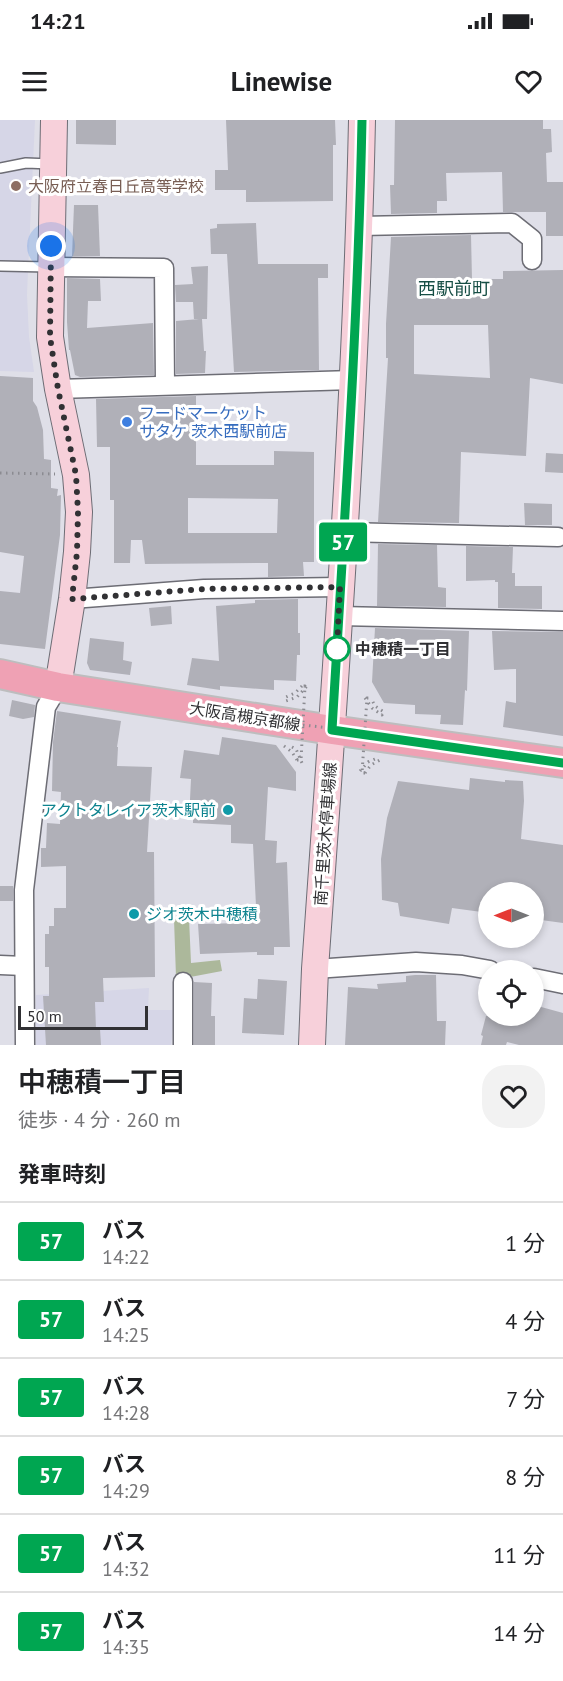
<!DOCTYPE html>
<html lang="ja">
<meta charset="utf-8">
<style>
:root{--surface:#fff;--page:#f2f2f2;--text:#202124;--muted:#757577;--line:#e0e0e0}
body{margin:0;font-family:"PT Sans","Noto Sans JP",sans-serif;background:var(--page);color:var(--text);height:100vh;display:flex;flex-direction:column;font-size:22px;white-space:nowrap}
*{box-sizing:border-box;margin:0}
p{font-size:20px;color:var(--muted)}
.icon{flex:none;width:33px;height:33px;fill:none;stroke:currentColor;stroke-width:2;stroke-linecap:round;stroke-linejoin:round}
.map{position:relative;height:925px;overflow:hidden}
.details{display:flex;flex-direction:column;background:var(--surface);flex:1}
.details>*{flex:none}
.badge{padding:0 12px;border-radius:4px;font-size:21px;line-height:39px}
.needle{width:39px;rotate:270deg}
.tools{position:absolute;left:478px;top:762px;display:grid;gap:12px}
.tools a{display:grid;place-items:center;width:66px;height:66px;border-radius:50%;background:var(--surface);box-shadow:0 3px 9px #0003;font-size:30px}
.scale{position:absolute;left:18px;bottom:15px;width:130px;box-sizing:border-box;padding-left:6px;border:3px solid #313134;border-top:0;font-size:16px;line-height:21px;white-space:nowrap;color:#313134;-webkit-text-stroke:4px #fff;paint-order:stroke}
.you{position:absolute;width:30px;height:30px;margin:-15px;border:4px solid #fff;border-radius:50%;background:#1a73e8;box-shadow:0 0 0 9px #1a73e833}
.map>.badge{position:absolute;translate:-50% -50%;box-shadow:0 0 0 3px #fff}
h2{padding:0 18px;font-size:22px;line-height:54px}
.round{display:grid;place-items:center;flex:none;width:63px;height:63px;border-radius:24px;background:var(--page)}
.headline{display:flex;align-items:center;justify-content:space-between;height:102px;padding:0 18px}
h1{font-size:28px;font-weight:600;line-height:45px}
ul{padding:0;list-style:none}
li{display:flex;align-items:center;gap:18px;height:78px;padding:0 18px;border-top:2px solid var(--line)}
li div{flex:1}
li b{display:block;font-size:22px}
li em{font-style:normal}
li .badge{min-width:66px;font-weight:700;text-align:center}
.status{display:flex;justify-content:space-between;align-items:center;height:42px;padding:0 30px;background:var(--surface);direction:ltr}
.status svg{height:16px;fill:currentColor}
header{display:flex;justify-content:space-between;align-items:center;height:78px;padding:0 18px;background:var(--surface);font-size:27px;font-weight:600}
.map>svg:first-child{display:block}
</style>
<div class="status"><b>14:21</b><svg viewBox="0 0 49 12"><path d="M0 12V9h3v3zM5 12V6h3v6zM10 12V3h3v9zM15 12V0h3v12zM26 1h20v11H26zM47 4h2v5h-2z"/></svg></div>
<header><svg class="icon" aria-label="menu" viewBox="0 0 24 24"><path d="M4 6h16M4 12h16M4 18h16"/></svg>Linewise<svg class="icon" aria-label="heart" viewBox="0 0 24 24"><path d="M12 20l-8-8c-3-5 5-10 8-4 3-6 11-1 8 4z"/></svg></header>
<div class="map">
<svg width="563" height="925" viewBox="0 0 563 925">
<rect width="100%" height="100%" fill="#dfdfe8"/>
<!-- built -->
<g fill="#d6d6e7">
<polygon points="0,0 35,0 27,174 29,217 34,252 0,251"/>
<polygon points="149,868 148,890 175,890 171,925 36,925 36,875"/>
</g>
<!-- green -->
<polygon fill="#acb89b" points="189,798 191,843 220,840 222,851 185,858 176,857 174,799"/>
<!-- building -->
<g fill="#b0b0b8" fill-rule="evenodd">
<polygon points="76,0 116,0 116,25 76,24"/>
<polygon points="226,0 335,0 336,25 333,25 333,81 246,82 246,70 215,70 215,50 228,50"/>
<polygon points="395,0 543,0 543,9 551,9 552,32 546,33 547,62 563,62 563,116 546,116 546,92 503,92 502,52 446,53 447,81 437,81 437,93 391,94 390,65 394,65"/>
<polygon points="74,85 98,85 100,136 72,136"/>
<polygon points="256,103 258,144 328,144 328,158 318,158 319,250 234,252 227,134 211,134 210,109 217,108 217,104"/>
<path d="M471,115L472,159H503V151L563,150V264L530,258L526,336L461,332L459,403L378,402L388,238H386V204L391,117ZM414,205H488L490,258L414,254Z"/>
<polygon points="208,146 207,199 202,199 204,231 206,231 205,253 176,254 176,201 199,199 194,200 193,182 176,182 175,165 193,164 191,147"/>
<polygon points="67,158 100,159 101,181 88,181 87,208 153,203 154,255 80,257 75,255 70,230 69,230 67,202"/>
<polygon points="0,256 33,258 33,281 37,287 43,310 44,339 51,340 51,368 58,369 57,376 61,375 60,415 45,529 0,524 0,471 20,473 24,436 0,432"/>
<path d="M196,276V345H274V331L314,332V442H303L304,456L268,457V443L145,444L142,420H131L130,443H114V380H110V327H97L96,279ZM188,378L278,379L277,413H188Z"/>
<polygon points="546,333 563,334 563,353 545,352"/>
<polygon points="524,383 552,384 552,405 525,405"/>
<polygon points="378,424 437,425 438,467 446,468 446,487 377,486"/>
<polygon points="466,426 513,427 512,453 515,453 515,466 542,466 542,489 498,488 498,462 495,462 495,460 466,461"/>
<polygon points="298,479 298,513 300,513 300,535 297,535 296,561 274,560 274,570 220,566 220,570 187,565 192,538 219,541 216,486 255,483 255,480"/>
<polygon points="171,486 172,504 151,506 149,488"/>
<polygon points="375,508 469,511 467,571 465,570 463,605 440,604 441,595 415,594 415,585 384,583 372,562"/>
<polygon points="492,511 563,512 563,616 503,607 506,581 516,583 516,549 494,550"/>
<polygon points="90,518 124,522 123,540 132,542 130,555 90,550 87,543"/>
<polygon points="12,580 35,585 34,597 23,599 9,596"/>
<polygon points="57,591 121,601 117,627 118,627 117,646 152,647 147,732 154,732 155,857 103,858 104,882 95,882 96,909 100,909 101,925 46,925 43,876 49,876 49,847 45,847 45,814 49,814 49,806 54,806 54,788 66,788 66,746 41,747 41,728 46,728 47,703 60,704 61,672 52,671 53,622"/>
<polygon points="222,617 276,625 296,652 296,671 268,667 265,720 277,721 276,743 287,742 290,827 274,827 274,835 257,835 257,832 200,834 198,804 245,803 244,786 256,786 253,724 231,723 231,705 193,703 193,700 189,700 191,659 180,658 184,630 219,635"/>
<polygon points="470,658 505,662 505,660 523,661 524,681 521,719 563,725 563,803 534,799 534,772 489,772 489,793 452,788 449,804 400,796 398,783 382,780 381,739 387,698 398,661 469,670"/>
<rect x="0" y="766" width="13" height="15"/>
<polygon points="415,855 436,855 437,901 446,901 445,925 345,925 348,867 378,869 377,864 406,862 406,856"/>
<polygon points="258,859 287,861 284,915 242,913 244,878 257,879"/>
<polygon points="194,862 212,863 211,896 215,896 215,925 194,925"/>
<polygon points="534,885 563,893 563,925 519,925 507,922 506,925 481,925 483,916 481,915 486,896 534,896"/>
</g>
<g fill="none" stroke-linecap="round" stroke-linejoin="round">
<!-- service casing -->
<g stroke="#6d6d75" stroke-width="12">
<g id="service">
<polyline points="0,48 26,43 51,44"/>
<polyline points="0,146 49,147"/>
</g>
</g>
<!-- minor casing -->
<g stroke="#6d6d75" stroke-width="21">
<g id="minor">
<polyline points="360,106 512,103 532,119 532,140"/>
<polyline points="51,147 164,148 165,265"/>
<polyline points="58,269 353,260"/>
<polyline points="344,412 558,417"/>
<polyline points="72,479 204,469 340,467"/>
<polyline points="339,496 563,501"/>
<polyline points="0,845 24,846"/>
<polyline points="315,849 416,842 462,845 490,850"/>
<polyline points="534,858 563,864"/>
<polyline points="25,925 24,770 46,587 58,567"/>
<polyline points="183,925 183,862"/>
</g>
</g>
<!-- secondary casing -->
<g stroke="#6d6d75" stroke-width="28">
<g id="secondary">
<polyline points="54,0 50,217 58,269 76,355 79,392 77,432 72,479 58,567"/>
<path d="M312,925L315,849C335,566 356,283 362,0"/>
</g>
</g>
<!-- primary casing -->
<g stroke="#bdbdbe" stroke-width="32">
<polyline id="primary" points="0,554 58,567 332,610 563,643"/>
</g>
<!-- path -->
<g stroke="#8b8b91" stroke-width="3" stroke-dasharray="1.5 4.5" stroke-linecap="butt">
<polyline points="0,353 55,354"/>
<polyline points="302,566 295,573 286,577 286,581 297,577 308,565"/>
<polyline points="365,578 372,588 382,595 384,592 375,586 371,578"/>
<polyline points="284,626 292,632 297,640"/>
<polyline points="292,627 296,629 302,643"/>
<polyline points="360,651 368,642 375,639"/>
<polyline points="365,653 371,645 380,640 380,639"/>
</g>
<!-- service -->
<use href="#service" stroke="#fff" stroke-width="9"/>
<!-- minor -->
<use href="#minor" stroke="#fff" stroke-width="18"/>
<!-- secondary -->
<use href="#secondary" stroke="#f7d0da" stroke-width="26"/>
<!-- primary -->
<use href="#primary" stroke="#efa1b4" stroke-width="28"/>
<!-- path-bridge -->
<g stroke="#8b8b91" stroke-width="3" stroke-dasharray="1.5 4.5" stroke-linecap="butt">
<polyline points="303,605 365,612"/>
<polyline points="297,640 301,640 305,566 302,566"/>
<polyline points="365,653 362,653 367,578 371,578"/>
</g>
</g>
<g fill="none" stroke-linecap="round" stroke-linejoin="round">
<!-- line casing -->
<g stroke="#fff" stroke-width="14">
<path id="line" d="M362,0C358,204 344,407 332,610L563,643"/>
</g>
<!-- line -->
<use href="#line" stroke="#00a651" stroke-width="9"/>
<!-- walk -->
<polyline stroke="#313134" stroke-width="6" stroke-dasharray="0 10.8" points="51,126 50,217 58,269 76,355 78,392 77,432 72,479 204,469 340,467 337,529"/>
</g>
<!-- markers -->
<circle fill="#8d6e63" stroke="#fff" stroke-width="2" cx="16" cy="66" r="6"/>
<circle fill="#3f7fe0" stroke="#fff" stroke-width="2" cx="127" cy="302" r="6"/>
<circle fill="#fff" stroke="#00a651" stroke-width="3" cx="337" cy="529" r="12"/>
<g fill="#0f9aa8" stroke="#fff" stroke-width="2">
<circle cx="228" cy="690" r="6"/>
<circle cx="134" cy="794" r="6"/>
</g>
<g text-anchor="middle" stroke-width="6" stroke-linejoin="round" paint-order="stroke">
<!-- education labels -->
<g font-size="16" fill="#785e54" stroke="#fff" text-anchor="start">
<text x="28" y="72">大阪府立春日丘高等学校</text>
</g>
<!-- shop labels -->
<g font-size="16" fill="#366cbe" stroke="#fff" text-anchor="start">
<text x="139" y="299">フードマーケット<tspan x="139" dy="18">サタケ 茨木西駅前店</tspan></text>
</g>
<!-- stop labels -->
<g font-size="16" font-weight="bold" fill="#313134" stroke="#fff" text-anchor="start">
<text x="355" y="535">中穂積一丁目</text>
</g>
<!-- street labels -->
<g font-size="16" fill="#313134" stroke="#fff">
<text transform="translate(245 596) rotate(9)" y="6">大阪高槻京都線</text>
<text transform="translate(325 714) rotate(-86)" y="6">南千里茨木停車場線</text>
</g>
<!-- culture labels -->
<g font-size="16" fill="#0d838f" stroke="#fff" text-anchor="end">
<text x="216" y="696">アクトタレイア茨木駅前</text>
<text x="146" y="800" text-anchor="start">ジオ茨木中穂積</text>
</g>
<!-- neighbourhood labels -->
<g font-size="18" fill="#164e45" stroke="#fff">
<text x="454" y="175">西駅前町</text>
</g>
</g>
</svg>
<div class="tools">
<a><svg class="needle" viewBox="-14 -14 28 28"><path d="M0-13l5 13h-10z" fill="#e53935"/><path d="M0 13l5-13h-10z" fill="#757577"/></svg></a>
<a><svg class="icon" aria-label="locate" viewBox="0 0 24 24"><circle cx="12" cy="12" r="6"/><path d="M12 2v4M12 18v4M2 12h4M18 12h4"/></svg></a>
</div>
<div class="scale">50 m</div>
<div class="you" style="left:51px;top:126px"></div>
<b class="badge" style="left:343px;top:422px;background:#00a651;color:#fff">57</b>
</div>
<section class="details">
<div class="headline"><div><h1>中穂積一丁目</h1><p>徒歩 · 4 分 · 260 m</p></div><a class="round"><svg class="icon" aria-label="heart" viewBox="0 0 24 24"><path d="M12 20l-8-8c-3-5 5-10 8-4 3-6 11-1 8 4z"/></svg></a></div>
<h2>発車時刻</h2>
<ul>
<li><span class="badge" style="background:#00a651;color:#fff">57</span><div><b>バス</b><p>14:22</p></div><em>1 分</em></li>
<li><span class="badge" style="background:#00a651;color:#fff">57</span><div><b>バス</b><p>14:25</p></div><em>4 分</em></li>
<li><span class="badge" style="background:#00a651;color:#fff">57</span><div><b>バス</b><p>14:28</p></div><em>7 分</em></li>
<li><span class="badge" style="background:#00a651;color:#fff">57</span><div><b>バス</b><p>14:29</p></div><em>8 分</em></li>
<li><span class="badge" style="background:#00a651;color:#fff">57</span><div><b>バス</b><p>14:32</p></div><em>11 分</em></li>
<li><span class="badge" style="background:#00a651;color:#fff">57</span><div><b>バス</b><p>14:35</p></div><em>14 分</em></li>
</ul>
</section>
